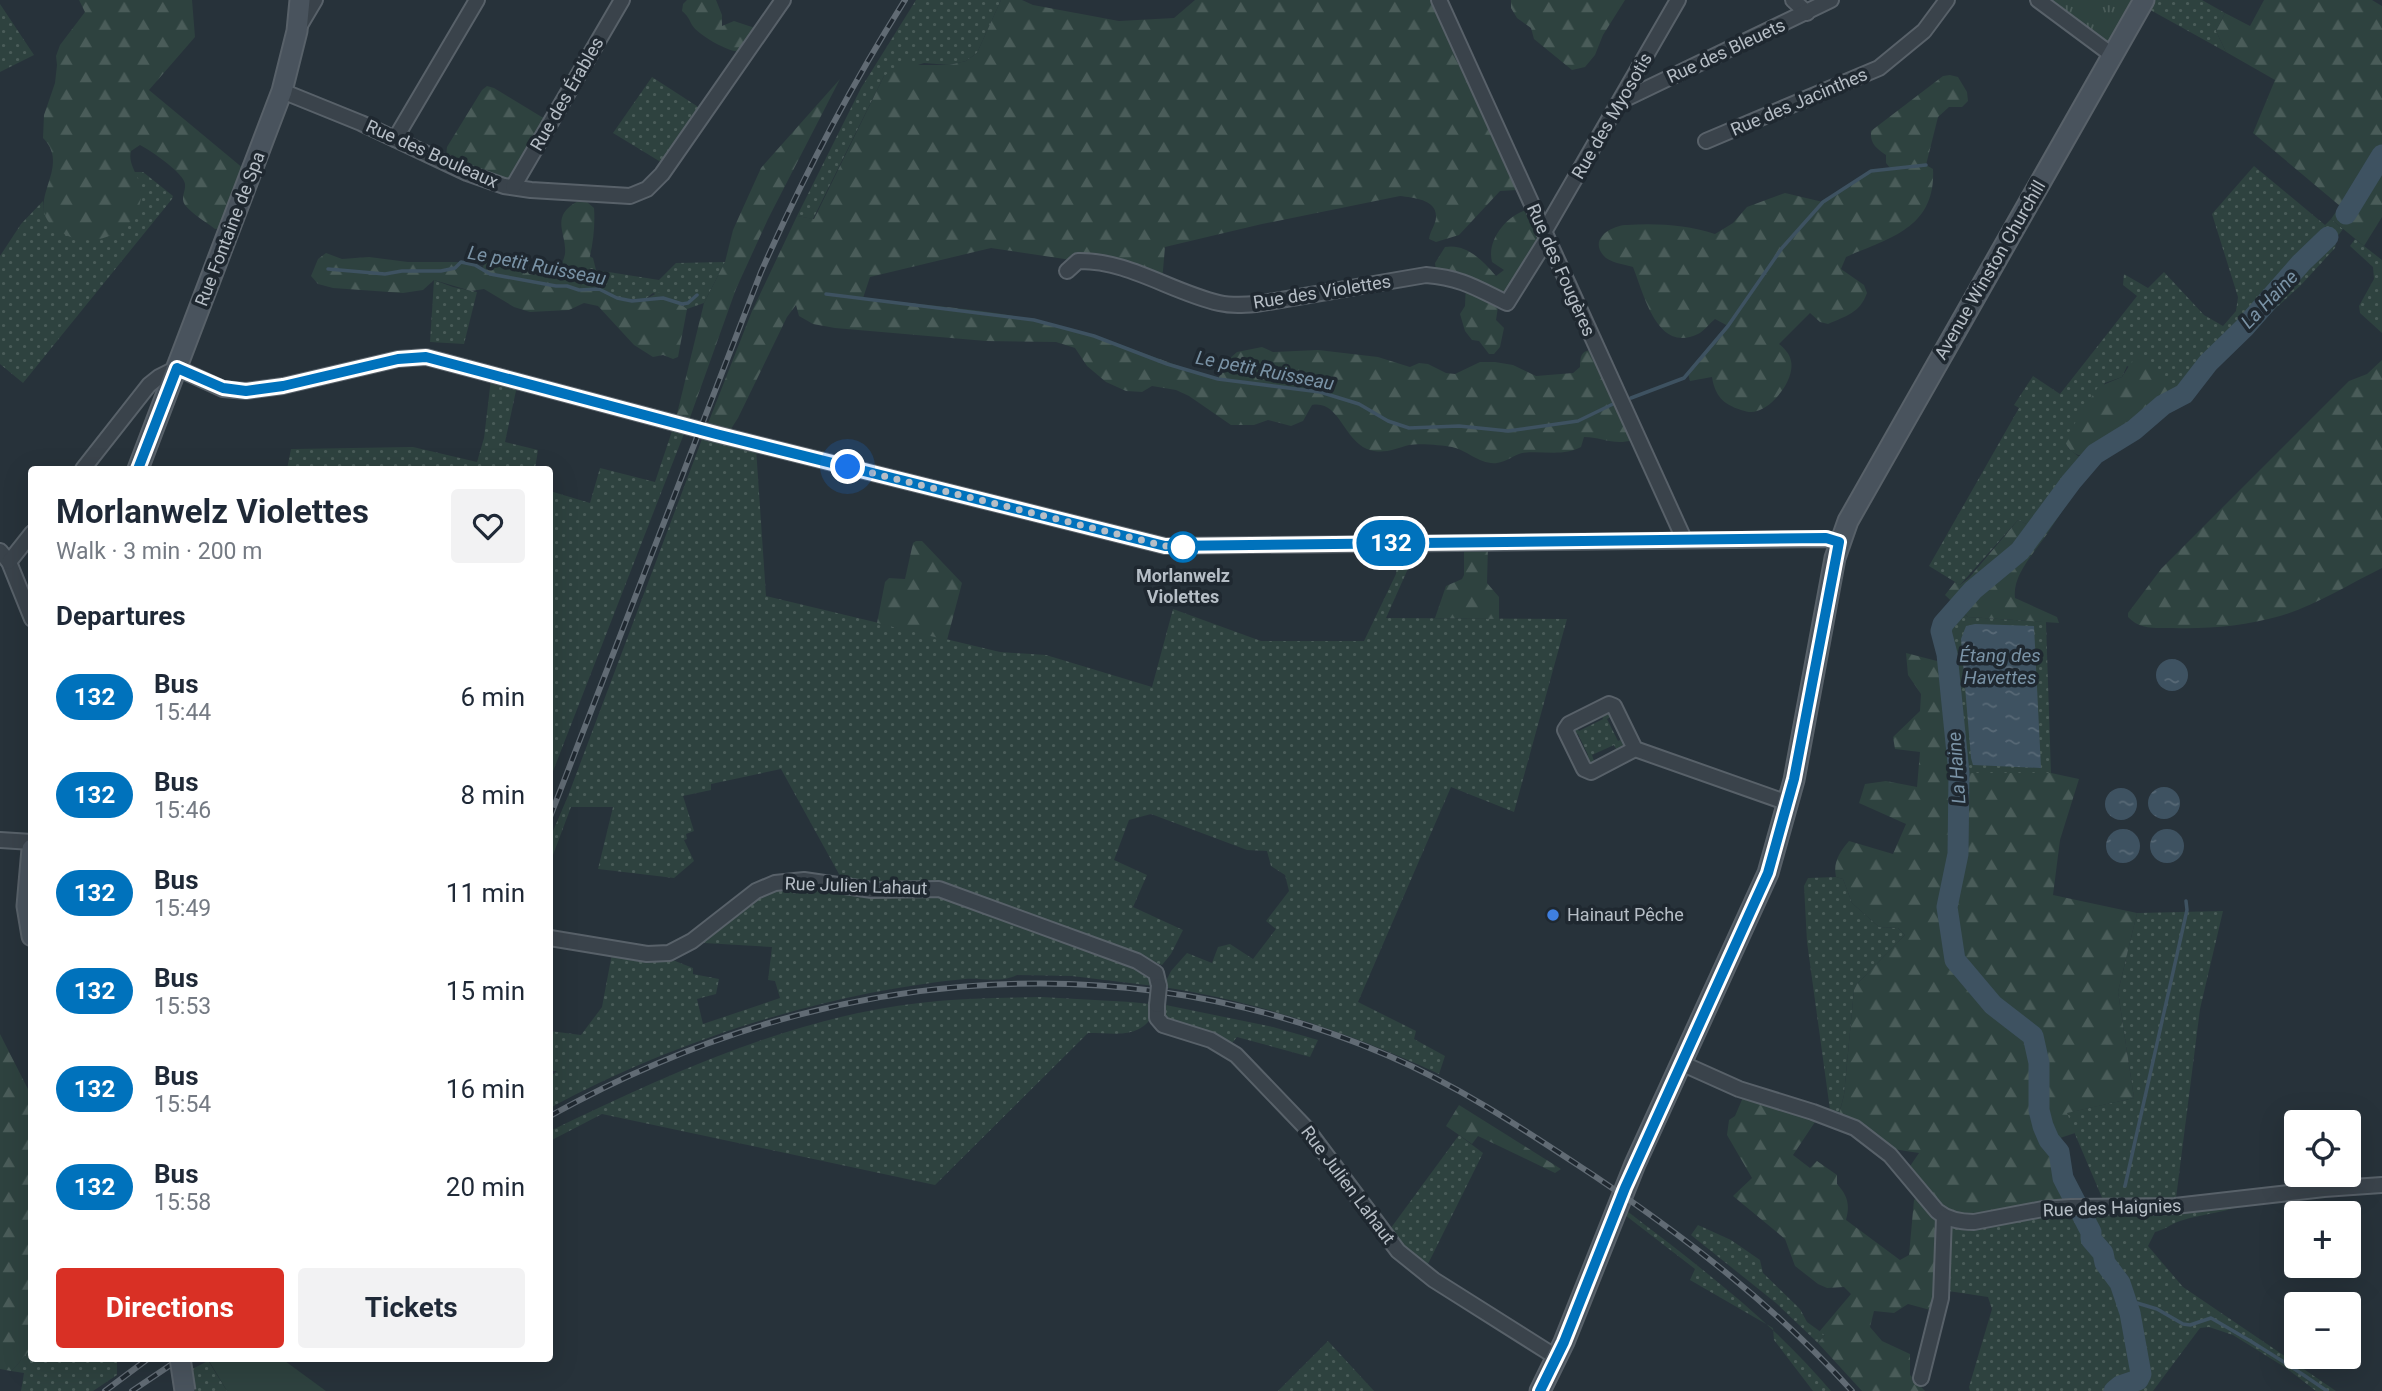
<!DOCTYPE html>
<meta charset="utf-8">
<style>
:root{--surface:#fff;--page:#f2f2f3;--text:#1f2937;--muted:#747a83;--accent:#d93025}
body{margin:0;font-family:Roboto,sans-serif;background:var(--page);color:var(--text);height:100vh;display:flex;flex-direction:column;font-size:26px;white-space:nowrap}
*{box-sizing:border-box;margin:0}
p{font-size:23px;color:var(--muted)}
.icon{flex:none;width:38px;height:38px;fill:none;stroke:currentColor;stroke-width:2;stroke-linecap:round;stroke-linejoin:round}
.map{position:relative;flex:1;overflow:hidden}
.panel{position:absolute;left:28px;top:466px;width:525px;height:896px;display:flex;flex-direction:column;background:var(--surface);border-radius:7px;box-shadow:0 7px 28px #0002}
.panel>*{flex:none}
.badge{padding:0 14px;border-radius:23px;font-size:24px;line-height:46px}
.controls{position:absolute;left:2284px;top:1110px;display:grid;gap:14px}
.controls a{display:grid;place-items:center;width:77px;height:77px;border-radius:7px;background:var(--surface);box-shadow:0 7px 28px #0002;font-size:35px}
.you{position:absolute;width:35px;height:35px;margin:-18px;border:5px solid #fff;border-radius:50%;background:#1a73e8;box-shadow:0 0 0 10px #1a73e833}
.map>.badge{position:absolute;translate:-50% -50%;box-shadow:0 0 0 4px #fff}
h2{padding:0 28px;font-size:26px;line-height:63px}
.round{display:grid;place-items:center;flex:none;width:74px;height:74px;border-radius:7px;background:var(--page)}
.summary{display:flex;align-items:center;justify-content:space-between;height:119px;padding:0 28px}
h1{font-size:33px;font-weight:700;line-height:52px}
.action{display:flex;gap:14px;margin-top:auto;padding:14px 28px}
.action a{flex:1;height:80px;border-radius:7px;background:var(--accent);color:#fff;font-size:28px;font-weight:700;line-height:80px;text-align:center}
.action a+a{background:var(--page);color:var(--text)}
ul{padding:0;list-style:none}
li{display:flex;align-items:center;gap:21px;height:98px;padding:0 28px}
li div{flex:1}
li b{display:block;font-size:26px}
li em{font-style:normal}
li .badge{min-width:77px;font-weight:700;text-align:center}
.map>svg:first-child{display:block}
</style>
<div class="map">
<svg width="2382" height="1391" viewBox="0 0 2382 1391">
<defs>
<pattern id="grass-dots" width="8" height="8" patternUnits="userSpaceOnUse" patternTransform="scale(1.75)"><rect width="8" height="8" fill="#2e423f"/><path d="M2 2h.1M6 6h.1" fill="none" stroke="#4a5c59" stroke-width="1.8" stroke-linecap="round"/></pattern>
<pattern id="forest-firs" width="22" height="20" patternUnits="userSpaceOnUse" patternTransform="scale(1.75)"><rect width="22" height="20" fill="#2e423f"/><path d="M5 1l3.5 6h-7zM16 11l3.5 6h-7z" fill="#4a5c59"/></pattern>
<pattern id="park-tufts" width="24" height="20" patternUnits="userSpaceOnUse" patternTransform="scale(1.75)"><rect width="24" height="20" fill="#2e423f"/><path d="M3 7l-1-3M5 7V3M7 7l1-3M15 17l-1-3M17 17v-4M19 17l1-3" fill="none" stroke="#4a5c59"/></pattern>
<pattern id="water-ripples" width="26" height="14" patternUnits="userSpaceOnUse" patternTransform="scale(1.75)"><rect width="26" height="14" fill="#3e5261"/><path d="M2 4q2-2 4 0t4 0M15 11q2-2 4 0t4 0" fill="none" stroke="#586976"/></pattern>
</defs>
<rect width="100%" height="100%" fill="#27323a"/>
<!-- grass -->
<g fill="url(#grass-dots)" fill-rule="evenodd">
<polygon points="916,0 1001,0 977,53 966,61 949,65 924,63 884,76 813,219 797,216 861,88"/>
<polygon points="2149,0 2202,0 2225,13 2216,31 2226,52 2145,7"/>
<polygon points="0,4 34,55 0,72"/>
<polygon points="652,77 706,112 664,164 613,133"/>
<path d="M2254,166L2325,225L2331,219L2343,229L2337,237L2335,248L2301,285L2206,372L2183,401L2104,454L2084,478L2047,534L2018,520L1960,585L1929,566L2019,408L2014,405L2033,376L2060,394L2137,296L2123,285L2124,274L2148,288L2164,272L2204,315L2223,326L2236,311L2238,297L2212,214ZM2127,366L2179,392L2086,456H2078L2068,448L2105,383L2122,377Z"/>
<polygon points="134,172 143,172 173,196 172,199 23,383 0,364 0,256 21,224 43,201 44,212 141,191"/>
<polygon points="2355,239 2382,260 2382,333 2360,313 2359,306 2374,279 2373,267 2350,246"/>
<polygon points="589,256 593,258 596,270 659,280 676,263 725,262 704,303 687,309 681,304 653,293 644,300 632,301 617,298 608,292 579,290 584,279"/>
<polygon points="434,280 453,287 477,292 464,344 430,342"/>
<polygon points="491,379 517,386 505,442 538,450 535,469 287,469 291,449 413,447 477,462 484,438"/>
<polygon points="675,422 687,426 550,779 550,491 590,503 600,468 655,482"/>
<path d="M705,431L756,448L766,596L1000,652L1046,655L1152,687L1173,609L1261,641H1364L1396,574L1397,561L1411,562L1386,618L1567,619L1514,812L1451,787L1358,1002L1416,1031L1414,1039L1445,1056L1439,1074C1350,1033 1260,1002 1163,987L1171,971L1187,953L1212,963L1218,947L1230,944L1253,959L1276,929L1266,921L1289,891L1285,875L1271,866L1267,851L1247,850L1151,814L1129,820L1114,860L1147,875L1133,907L1183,930L1171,954L1162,965L1149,960L1138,961L1152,973L1154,986L1072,976L1017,975C1002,983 981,978 965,979C933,982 901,987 870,993C763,1014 645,1056 550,1108V1077L557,1071H550V1031L581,1035L602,1007L613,948L670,959L693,968V974L719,979L716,994L697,999L703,1024L780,998L775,981L768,980L772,947L704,943V939L765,886L845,885L781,769L711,784V790L683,796L694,831L686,834L687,839L684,840L694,861L674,878L598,869L613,807H571L550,863V838L568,796Z"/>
<polygon points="1960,611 1968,617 2046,622 2051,773 1967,773 1956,674 1949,674 1937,661 1946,630"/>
<polygon points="1608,708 1614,715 1607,719 1618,741 1624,738 1628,745 1618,753 1614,745 1592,755 1595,764 1589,766 1583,758 1588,755 1578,734 1571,737 1574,724 1579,731 1603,719 1600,712"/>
<polygon points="1836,877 1843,879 1852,903 1879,927 1898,928 1905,935 1857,984 1854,990 1844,1095 1839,1114 1844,1120 1828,1114 1830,1110 1807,942 1804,886 1808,878"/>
<polygon points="2223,911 2200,1009 2175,1206 2106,1207 2066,1113 2134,1098 2118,992 2137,913"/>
<path d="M1041,997L1131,1002L1150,1004L1156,1011C1140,1040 1117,1033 1088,1033L935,1185L602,1114L550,1141V1131C666,1075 789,1018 919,1003C959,998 1000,998 1041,997Z"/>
<polygon points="1161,1004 1273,1027 1318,1040 1310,1057 1237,1037 1228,1048 1165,1022"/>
<polygon points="1459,1135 1483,1153 1424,1272 1385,1236"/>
<path d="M2252,1201C2229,1213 2204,1213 2180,1221C2171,1224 2164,1230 2155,1232L2148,1246L2183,1287L2336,1391H2316L2286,1368L2233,1335L2209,1327L2200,1328L2153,1391H1970L1969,1387L1992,1309L1988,1297L1935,1289L1940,1217Z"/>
<path d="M1627,1211C1700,1267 1772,1321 1831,1391H1813L1774,1340L1773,1328L1690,1280L1695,1269L1625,1215Z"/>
<polygon points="1698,1225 1731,1240 1760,1260 1763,1273 1800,1309 1807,1322 1825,1335 1818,1343 1776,1303 1691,1235"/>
<polygon points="1328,1341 1374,1391 1278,1391"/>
<path d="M31,1350L32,1358H117V1375L93,1391H21L24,1373L11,1371C20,1364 23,1355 31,1350Z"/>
<polygon points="214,1358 218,1358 209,1362 227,1391 195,1391 192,1369"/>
</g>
<!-- forest -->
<g fill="url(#forest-firs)">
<path d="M79,0H192L195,37L149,90L250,174L224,228L215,229C206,222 192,214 185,205C180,197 186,192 185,184C184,173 150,150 140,145L131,151C127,165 141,177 141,192C142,219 119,237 93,240C82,241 71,238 62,233C16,206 75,170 43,138L44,115L55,83L57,65L56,56L60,45L85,12Z"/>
<path d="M687,0H716L722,15V26L734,21L755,28L743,52C731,54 698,35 692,25C689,19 688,16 682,11L683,4Z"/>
<path d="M1001,0H1022L1033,5L1119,21L1174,18L1195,0H1439L1519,187L1517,190L1500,191L1459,235L1436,242L1429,239C1430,231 1436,224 1436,217C1437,199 1413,198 1400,196L1262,224L1165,247L1162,282L1078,261L991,248L870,277L863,298C919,305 978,308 1034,320C1097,332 1156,360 1218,379L1228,360L1237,352L1262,347L1273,352L1318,350L1378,357L1410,367L1419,363L1428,364L1446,373L1455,374L1480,362H1495L1513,365L1536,376L1573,373L1580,367C1580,355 1582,349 1595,351L1632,440C1615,446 1601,437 1584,437L1581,447C1563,457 1542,450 1522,453C1514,455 1506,462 1497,463C1480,465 1467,450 1452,447C1441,445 1420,443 1409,445C1394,449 1383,455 1367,449C1343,439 1339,400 1312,405L1303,421L1291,426L1268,420L1254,425H1231L1189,396L1176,390L1152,386L1142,392L1126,391L1106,382L1087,366L1075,348L1056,342L986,341L835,328L813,324L799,316L796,305L787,317L738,418L729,432L705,431L752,311L797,216L814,219L884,76L900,65H949L966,61L977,53Z"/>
<polygon points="1511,0 1625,0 1603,35 1595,55 1585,67 1572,70 1534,39 1531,28 1517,18 1511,8"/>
<polygon points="2264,0 2372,0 2382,6 2382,217 2364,246 2331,219 2340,206 2253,133 2275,80 2226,52 2216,31 2225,13 2250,26"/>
<path d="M1950,75L1958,77L1967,92L1968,101L1962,107H1949L1938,117L1926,165L1933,169C1936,228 1890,238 1846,257L1841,269L1864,285L1867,293C1860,313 1846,316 1828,324L1820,322L1810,313L1779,344C1784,348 1790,354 1791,361C1795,379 1774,406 1757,411C1752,413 1747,412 1741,410C1723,404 1715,396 1712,377L1690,381L1688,373L1728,326L1715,319C1710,323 1704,331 1698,334C1657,354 1644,294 1633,267C1624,264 1609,263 1603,255C1589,238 1613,225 1627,225C1657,223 1687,225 1715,234L1733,223L1747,207L1785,193L1823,202L1871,171L1891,169L1886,163V155C1876,148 1870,144 1871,131L1943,76Z"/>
<polygon points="840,79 768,219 736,289 687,426 675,422 704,303 725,262 733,230 761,168"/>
<polygon points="487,86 494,88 550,122 513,187 446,157 447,147 482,90"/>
<path d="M578,201L587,202L594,208C596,234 590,265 579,290L599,289L617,298L632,301L644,300L659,292C666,301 678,301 687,309L678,357L673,359L663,355L653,357L634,345L598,306L584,303L569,310L530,312L514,307L484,289L471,291L434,280L423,290L403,293L333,288L318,284L311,276L318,259L326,253L342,259L369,257L408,262H461L482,269L487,258L499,251L508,255V262L551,274L559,271C561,266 564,259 565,254C567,233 549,217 578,201Z"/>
<path d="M1530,209L1547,239L1513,293L1496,298L1498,307L1496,320L1504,328L1500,347L1494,354H1489L1479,341L1472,340L1465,331L1460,314L1465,306L1466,282L1436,271L1435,263L1445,247C1467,243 1484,262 1496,276L1504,270L1492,262C1486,239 1509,213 1530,209Z"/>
<path d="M2145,357L2180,392L2160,404L2132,428L2086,456C2074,456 2069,450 2064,440L2098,387L2122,377L2134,358Z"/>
<path d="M2382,360V568C2349,584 2315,606 2280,616C2245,626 2209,629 2173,628C2156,628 2140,630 2128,617V613L2161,569L2349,381L2367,374Z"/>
<path d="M2018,520L2047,534C2035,552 2012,575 2015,598L2057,617L2059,623L1968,617L1945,595L1955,582L1960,585L1969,578Z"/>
<polygon points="916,541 922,541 962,583 947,640 877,623 885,582 889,578 905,579 913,543"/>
<polygon points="1488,546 1487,583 1499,597 1499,619 1435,618 1446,586 1462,579 1464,575 1464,547"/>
<path d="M1906,653L1937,661L1949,674H1956L1967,773H2051L2079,779L2060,840L2053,895L2137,913L2118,992L2134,1098L2067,1113L2075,1133L2048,1142L2057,1152L2061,1180L2073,1203L1950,1219L1906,1172L1919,1153L1880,1147L1839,1115L1844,1095L1854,990L1857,984L1905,935L1898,928L1879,927L1852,903L1843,879L1836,877C1833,862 1839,853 1849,841L1893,854L1906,824L1859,803L1865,784L1886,781L1917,787L1920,752L1895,749L1893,737L1920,711L1921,694L1908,675Z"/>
<path d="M0,1034L31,1095V1350C23,1355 20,1364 11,1371L0,1369Z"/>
<path d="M1744,1095L1817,1119L1793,1155L1810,1168L1817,1161L1837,1175V1184C1848,1196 1850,1205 1846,1220L1900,1260L1909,1255L1914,1200L1921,1196L1940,1217L1934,1311L1908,1304L1894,1313L1874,1311L1870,1327L1882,1341L1910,1354V1375L1925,1391H1862L1818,1343L1825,1335L1819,1332L1851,1294L1844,1287L1827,1288L1818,1284L1795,1266L1785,1239L1733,1196L1752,1178L1727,1135L1729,1120L1735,1116Z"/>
<polygon points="1459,1105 1561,1169 1555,1173 1478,1136 1472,1144 1446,1126"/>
</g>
<!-- park -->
<polygon fill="url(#park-tufts)" points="2038,0 2144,0 2112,55"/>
<!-- pitch -->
<polygon fill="#2e423f" points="218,1358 281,1358 326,1391 227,1391 209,1361"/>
<!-- water -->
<g fill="url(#water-ripples)">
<polygon points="1975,624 2034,626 2041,768 1973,765 1971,758 1961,639 1966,626"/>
<circle cx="2172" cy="675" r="16"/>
<circle cx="2164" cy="803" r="16"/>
<circle cx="2121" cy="804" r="16"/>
<circle cx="2123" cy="846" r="17"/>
<circle cx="2167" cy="846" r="17"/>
</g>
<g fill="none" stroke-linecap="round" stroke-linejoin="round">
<!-- stream -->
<g stroke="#3e5261" stroke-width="3.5">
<polyline points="328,269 385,274 402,271 441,271 455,268 461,262 475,265 490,274 556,286 567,286 579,290 599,289 617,298 632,301 663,298 682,304 688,303 697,295"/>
<polyline points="826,294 1034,320 1094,336 1167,364 1218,379 1320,392 1359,404 1388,421 1409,428 1459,426 1508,431 1578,421 1613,404"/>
<polyline points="1631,398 1684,378 1728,326 1782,248 1823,202 1871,171 1926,165"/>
<polyline points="2125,1186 2187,910 2186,901"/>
<path d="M2128,1306L2137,1303L2157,1309L2183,1324L2190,1325L2211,1318C2252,1341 2290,1365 2327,1391"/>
</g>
<!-- river -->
<g stroke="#3e5261" stroke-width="21">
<polyline points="2346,214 2382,155"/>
<polyline points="2114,1391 2120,1386 2138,1380 2141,1374 2130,1313 2120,1283 2105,1263 2103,1253 2091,1239 2091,1232 2063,1178 2059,1152 2049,1140 2043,1126 2039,1110 2039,1063 2033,1036 1993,1005 1955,960 1947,907 1958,854 1959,773 1947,654 1941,631 1943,624 1973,590 2020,551 2071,482 2095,454 2134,430 2163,405 2184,394 2208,363 2244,328 2301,263 2328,237"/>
</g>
<!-- street casing -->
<g stroke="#586169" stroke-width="18">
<g id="street">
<polyline points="1439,0 1684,539"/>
<polyline points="1793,0 1807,13"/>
<polyline points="2038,0 2112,55"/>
<polyline points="299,27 315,0"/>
<polyline points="282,91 361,123 467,173 504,186 531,190 630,196 647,189 662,174 783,0"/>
<polyline points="1621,101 1831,0"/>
<polyline points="395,139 477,0"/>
<polyline points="1706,141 1879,68 1924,31 1947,0"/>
<polyline points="513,187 622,0"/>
<polyline points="1544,232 1678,0"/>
<path d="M1067,271L1078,261C1128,260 1171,292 1219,303C1232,306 1244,305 1257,304L1426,275C1462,278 1476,288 1507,303L1547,239"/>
<polyline points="83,469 149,385 159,377 177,368 223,389 246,391 283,386 398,359 426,357 716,434 1165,546 1826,539 1839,542"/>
<polyline points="0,551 9,562 32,619"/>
<polyline points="9,562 32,533"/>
<polyline points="1635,749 1591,772 1584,769 1565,730 1569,724 1609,704 1614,706 1635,749 1788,803"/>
<polyline points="0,840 32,842"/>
<polyline points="550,938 647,954 669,953 692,941 756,891 775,883 804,880 872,890 939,889 1137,961 1156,973 1159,986"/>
<polyline points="1157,1005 1157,1018 1163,1025 1211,1040 1236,1055 1306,1128 1398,1251 1434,1280 1556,1357"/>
<path d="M1681,1063L1739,1089L1813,1112L1855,1128L1890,1155L1937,1211C1948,1220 1960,1222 1974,1222L2043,1209L2071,1207L2175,1206L2324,1189L2382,1185"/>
<polyline points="1921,1378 1941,1298 1944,1217"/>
</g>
</g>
<!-- secondary casing -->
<g stroke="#586169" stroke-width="23">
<g id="secondary">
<polyline points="138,469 282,91 297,31 300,0"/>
<polyline points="32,849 27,906 32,936"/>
<polyline points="1540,1391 1564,1342 1635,1164 1768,873 1794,780 1835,558 1848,521 2144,0"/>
</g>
</g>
<!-- street -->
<use href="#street" stroke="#3a434b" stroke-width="14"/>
<!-- secondary -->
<use href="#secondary" stroke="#49535d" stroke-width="19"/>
<!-- rail casing -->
<g stroke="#616b74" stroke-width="6">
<g id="rail">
<path d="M550,817L761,272C803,177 850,87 905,0"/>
<path d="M550,1116C810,971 1111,936 1389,1056C1463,1088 1529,1133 1596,1177C1689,1240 1776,1307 1852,1391"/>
<polyline points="105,1391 149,1358"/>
<polyline points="132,1391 181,1358"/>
</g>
</g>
<!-- rail -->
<use href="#rail" stroke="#1f2830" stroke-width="3.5" stroke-dasharray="10" stroke-linecap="butt"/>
<!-- street-bridge casing -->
<g stroke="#586169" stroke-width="18" stroke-linecap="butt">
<polyline id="street-bridge" points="1157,1005 1159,986"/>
</g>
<!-- secondary-bridge casing -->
<g stroke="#586169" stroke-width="23" stroke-linecap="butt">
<polyline id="secondary-bridge" points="180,1358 185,1391"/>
</g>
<!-- street-bridge -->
<use href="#street-bridge" stroke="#3a434b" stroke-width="14"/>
<!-- secondary-bridge -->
<use href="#secondary-bridge" stroke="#49535d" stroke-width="19"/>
</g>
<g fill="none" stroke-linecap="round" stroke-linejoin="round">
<!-- line casing -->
<g stroke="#fff" stroke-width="16">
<polyline id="line" points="138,469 177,368 223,388 246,391 283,386 398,359 426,357 716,434 1165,546 1826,538 1839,542 1794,779 1768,873 1625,1188 1564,1342 1540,1391"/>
</g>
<!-- line -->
<use href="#line" stroke="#0072bc" stroke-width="10"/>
<!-- walk -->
<polyline stroke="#b6bec6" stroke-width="7" stroke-dasharray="0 12.6" points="848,467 1165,546 1183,547"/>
</g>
<!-- markers -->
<circle fill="#fff" stroke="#0072bc" stroke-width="3.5" cx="1183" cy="547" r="14"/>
<circle fill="#3f7fe0" stroke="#1f2830" stroke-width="2.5" cx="1553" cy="915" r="7"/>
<g text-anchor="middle" stroke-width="7" stroke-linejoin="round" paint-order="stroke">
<!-- street labels -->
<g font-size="18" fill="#b6bec6" stroke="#1f2830">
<text transform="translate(1726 51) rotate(-25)" y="6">Rue des Bleuets</text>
<text transform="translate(567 94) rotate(-60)" y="6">Rue des Érables</text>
<text transform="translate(1799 102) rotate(-23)" y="6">Rue des Jacinthes</text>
<text transform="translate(1612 116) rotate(-60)" y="6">Rue des Myosotis</text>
<text transform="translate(432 154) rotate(24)" y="6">Rue des Bouleaux</text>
<text transform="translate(230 229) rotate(-69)" y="6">Rue Fontaine de Spa</text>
<text transform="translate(1561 270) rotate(66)" y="6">Rue des Fougères</text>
<text transform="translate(1990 270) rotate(-60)" y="6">Avenue Winston Churchill</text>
<text transform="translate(1322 292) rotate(-9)" y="6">Rue des Violettes</text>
<text transform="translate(856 886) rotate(2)" y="6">Rue Julien Lahaut</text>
<text transform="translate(1348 1185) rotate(53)" y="6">Rue Julien Lahaut</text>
<text transform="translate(2112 1208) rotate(-2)" y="6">Rue des Haignies</text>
</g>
<!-- stop labels -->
<g font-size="18" font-weight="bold" fill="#b6bec6" stroke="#1f2830">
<text x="1183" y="582">Morlanwelz<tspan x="1183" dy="21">Violettes</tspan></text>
</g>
<!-- poi labels -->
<g font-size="18" fill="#b6bec6" stroke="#1f2830" text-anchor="start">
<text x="1567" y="921">Hainaut Pêche</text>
</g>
<!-- water labels -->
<g font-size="19" font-style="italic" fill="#7a93a6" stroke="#1f2830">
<text transform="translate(537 265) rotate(11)" y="7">Le petit Ruisseau</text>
<text transform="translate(2269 299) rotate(-46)" y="7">La Haine</text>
<text transform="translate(1265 370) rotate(11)" y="7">Le petit Ruisseau</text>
<text x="2000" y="662">Étang des<tspan x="2000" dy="22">Havettes</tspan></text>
<text transform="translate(1956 768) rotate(-94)" y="7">La Haine</text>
</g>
</g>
</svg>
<div class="controls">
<a><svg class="icon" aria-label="locate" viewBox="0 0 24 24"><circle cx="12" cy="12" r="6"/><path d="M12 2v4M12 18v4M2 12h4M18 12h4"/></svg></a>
<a>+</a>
<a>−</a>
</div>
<div class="you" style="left:848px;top:467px"></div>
<b class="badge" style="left:1391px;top:543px;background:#0072bc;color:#fff">132</b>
<section class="panel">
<div class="summary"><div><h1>Morlanwelz Violettes</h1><p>Walk · 3 min · 200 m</p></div><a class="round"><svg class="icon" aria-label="heart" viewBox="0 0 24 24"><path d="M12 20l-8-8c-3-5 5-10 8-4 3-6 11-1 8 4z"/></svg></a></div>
<h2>Departures</h2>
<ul>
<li><span class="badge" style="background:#0072bc;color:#fff">132</span><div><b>Bus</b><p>15:44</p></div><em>6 min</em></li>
<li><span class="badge" style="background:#0072bc;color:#fff">132</span><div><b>Bus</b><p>15:46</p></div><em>8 min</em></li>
<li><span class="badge" style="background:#0072bc;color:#fff">132</span><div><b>Bus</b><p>15:49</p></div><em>11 min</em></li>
<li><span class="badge" style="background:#0072bc;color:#fff">132</span><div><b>Bus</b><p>15:53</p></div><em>15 min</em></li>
<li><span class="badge" style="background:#0072bc;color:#fff">132</span><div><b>Bus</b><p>15:54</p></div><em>16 min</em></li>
<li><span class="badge" style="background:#0072bc;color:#fff">132</span><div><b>Bus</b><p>15:58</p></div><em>20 min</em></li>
</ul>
<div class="action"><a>Directions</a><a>Tickets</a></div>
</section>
</div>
